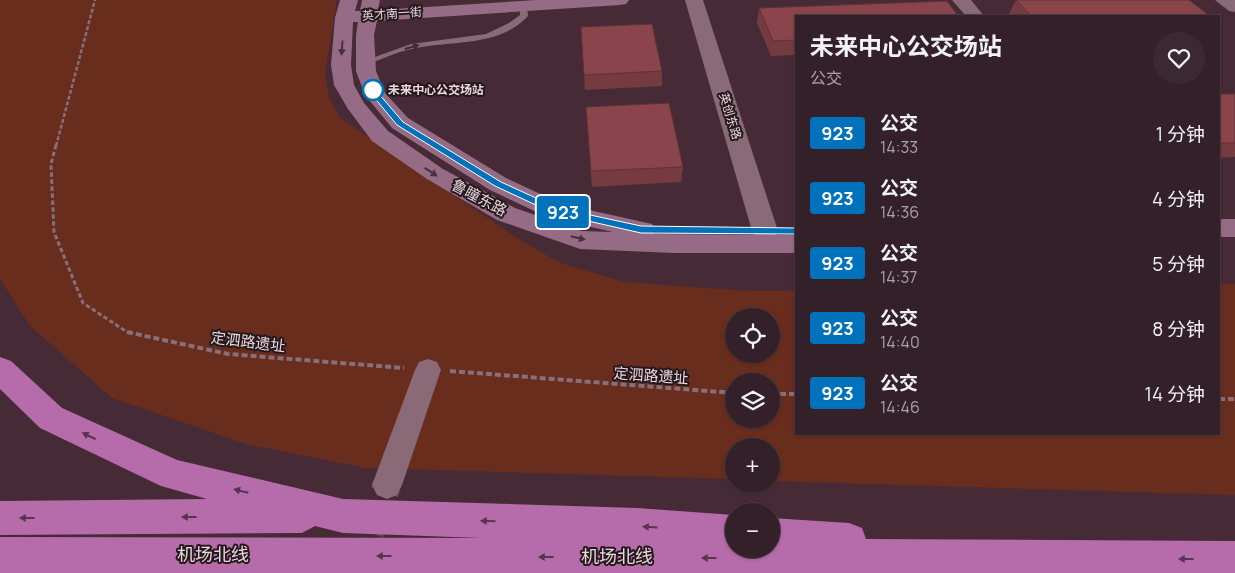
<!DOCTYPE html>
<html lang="zh">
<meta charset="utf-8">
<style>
:root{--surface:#342028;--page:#3c2830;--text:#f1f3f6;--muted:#a9a3a8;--line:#4e3e45}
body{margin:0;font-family:Manrope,"Noto Sans SC",sans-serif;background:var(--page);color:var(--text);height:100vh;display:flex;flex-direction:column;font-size:19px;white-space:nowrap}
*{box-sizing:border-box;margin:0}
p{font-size:16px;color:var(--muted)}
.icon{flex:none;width:28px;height:28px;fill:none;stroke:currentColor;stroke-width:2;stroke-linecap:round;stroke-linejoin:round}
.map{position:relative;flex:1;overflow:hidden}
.drawer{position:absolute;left:795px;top:15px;width:425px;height:420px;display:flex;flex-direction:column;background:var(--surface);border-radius:0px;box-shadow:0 1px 4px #0004,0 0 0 1px var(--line)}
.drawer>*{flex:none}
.badge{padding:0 10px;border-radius:4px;font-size:18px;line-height:32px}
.fabs{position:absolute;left:725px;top:308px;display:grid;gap:10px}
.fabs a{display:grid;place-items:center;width:55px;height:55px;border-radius:50%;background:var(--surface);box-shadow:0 1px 4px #0004,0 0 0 1px var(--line);font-size:25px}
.map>.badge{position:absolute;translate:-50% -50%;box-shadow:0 0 0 2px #fff}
.round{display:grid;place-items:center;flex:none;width:52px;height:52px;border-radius:26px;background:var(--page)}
.summary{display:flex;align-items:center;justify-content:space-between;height:85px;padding:0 15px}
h1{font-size:24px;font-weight:700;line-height:38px}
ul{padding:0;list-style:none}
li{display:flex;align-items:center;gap:15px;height:65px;padding:0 15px}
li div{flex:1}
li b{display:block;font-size:19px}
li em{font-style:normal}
li .badge{min-width:55px;font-weight:700;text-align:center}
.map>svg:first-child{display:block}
</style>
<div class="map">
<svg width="1235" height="573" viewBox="0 0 1235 573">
<rect width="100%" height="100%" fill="#462b36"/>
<!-- green -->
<path fill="#682d1c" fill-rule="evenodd" d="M0,0H337L325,73L329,97L339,117L514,236L560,263L625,282L746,291H796V434H1219V284H1235V495L771,481V446H734V479L366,468L246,444L112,398L30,326L0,279ZM734,316H771V354H734ZM734,381H771V419H734Z"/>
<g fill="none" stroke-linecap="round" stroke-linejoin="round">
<!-- minor-tunnel -->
<polyline stroke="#5e454f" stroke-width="29" stroke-dasharray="29 14" stroke-linecap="butt" points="355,573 387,485"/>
<!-- path-far2 -->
<polyline stroke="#877079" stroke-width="2.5" stroke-dasharray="4 2" stroke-linecap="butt" points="56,146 95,0"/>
<!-- path-far1 -->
<polyline stroke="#877079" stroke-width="3" stroke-dasharray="4.5 2.5" stroke-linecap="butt" points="56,145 51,164 54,232 83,303 127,332 131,333"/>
<!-- path -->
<g stroke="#877079" stroke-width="4" stroke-dasharray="6 3" stroke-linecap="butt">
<polyline points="127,332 228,354 404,368"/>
<polyline points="450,371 734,393"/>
<polyline points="771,394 796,394"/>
<polyline points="1219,399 1235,399"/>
</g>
<!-- service -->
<path fill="#896a76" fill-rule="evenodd" d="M520,4L527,6L528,16C499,48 450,40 412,49C396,52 381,60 365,65L361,62L411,44L486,34L509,23L520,15Z"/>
<!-- minor -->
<polygon fill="#896a76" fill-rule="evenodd" points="428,359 437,362 441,370 402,485 397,495 387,499 377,495 372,485 415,370 419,362"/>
<!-- tertiary -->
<g fill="#896a76" fill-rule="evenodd">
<polygon points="685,0 703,0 778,231 774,237 765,240 756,237 752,231"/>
<polygon points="952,0 971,0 984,16 966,16"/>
<polygon points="1215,0 1235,0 1235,12 1229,11"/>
</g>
<!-- secondary -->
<g fill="#966b86" fill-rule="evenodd">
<path d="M340,0H358L355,11H360L362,0H380L378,10L536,0H629L626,4L620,5L377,21L374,35L376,71L385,93L408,118L506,178L562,204L652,224L656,230L653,234L796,235V253H674L580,249L497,220L427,179L372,141L348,109L334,85L331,65L335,18ZM353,22H358L356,35V71L365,95L392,128L490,190L547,217L613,232L582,231L515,208L443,169L388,131L364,103L354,85L351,65Z"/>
<rect x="1219" y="219" width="16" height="18"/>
</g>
<!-- motorway -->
<polygon fill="#b66cab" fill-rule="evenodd" points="0,357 11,361 62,408 177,460 343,499 637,508 734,515 734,549 771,549 771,518 849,523 862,528 866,539 1235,541 1235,573 0,573 0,537 482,538 343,533 315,526 302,533 0,535 0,501 207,499 161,486 40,428 0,389"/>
</g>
<!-- wall -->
<g fill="#763b40">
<polygon points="1016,0 1210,16 1011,16 1009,14"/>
<polygon points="759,8 796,16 796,55 771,56 757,23"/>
<polygon points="581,27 662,71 662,86 585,90"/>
<polygon points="1219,94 1235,94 1235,157 1219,158"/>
<polygon points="586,107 683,167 681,182 592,187"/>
</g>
<!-- building -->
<g fill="#89454b" stroke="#603034">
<polygon points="1016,0 1189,0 1210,16 1031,16"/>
<polygon points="947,1 958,16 796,16 796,40 773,41 759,8"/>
<polygon points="652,24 662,71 584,75 581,27"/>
<rect x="1219" y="94" width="16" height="49"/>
<polygon points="669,103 683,167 591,171 586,107"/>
</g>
<!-- one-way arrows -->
<defs><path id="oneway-solid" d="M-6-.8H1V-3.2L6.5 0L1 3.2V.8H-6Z" transform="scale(1.25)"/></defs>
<use fill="#3e2c33" href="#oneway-solid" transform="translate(412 47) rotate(-16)"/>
<g fill="#47313c">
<use href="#oneway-solid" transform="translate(342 48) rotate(94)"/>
<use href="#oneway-solid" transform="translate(431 172) rotate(33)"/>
<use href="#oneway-solid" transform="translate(578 238) rotate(13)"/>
</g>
<g fill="#58354f">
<use href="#oneway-solid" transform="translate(89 436) rotate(-155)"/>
<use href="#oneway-solid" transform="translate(241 491) rotate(-166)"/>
<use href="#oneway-solid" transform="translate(189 517) rotate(180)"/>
<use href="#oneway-solid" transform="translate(27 518) rotate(180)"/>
<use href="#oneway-solid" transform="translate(488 521) rotate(-178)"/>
<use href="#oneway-solid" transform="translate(650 527) rotate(-176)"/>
<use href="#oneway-solid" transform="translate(384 556) rotate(-180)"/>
<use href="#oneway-solid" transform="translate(546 557) rotate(-180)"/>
<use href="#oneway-solid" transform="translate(709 558) rotate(-180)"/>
<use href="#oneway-solid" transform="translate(1186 559) rotate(180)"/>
</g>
<!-- line -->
<polygon fill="#0072bc" stroke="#fff" points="368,84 373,84 379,94 403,122 501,182 558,208 641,226 796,228 801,231 796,234 641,233 553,213 495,186 397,125 373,96 367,86"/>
<!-- markers -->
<circle fill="#fff" stroke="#0072bc" stroke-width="2.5" cx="373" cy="90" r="10"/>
<g text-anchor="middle" stroke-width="4" stroke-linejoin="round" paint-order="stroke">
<!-- far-street labels -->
<g font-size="12" fill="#e9d7dd" stroke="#25181d">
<text transform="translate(392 14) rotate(-4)" y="4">英才南一街</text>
<text transform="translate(730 116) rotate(73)" y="4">英创东路</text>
</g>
<!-- far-stop labels -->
<g font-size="12" font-weight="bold" fill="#e9d7dd" stroke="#25181d" text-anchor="start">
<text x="388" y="94">未来中心公交场站</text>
</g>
<!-- street labels -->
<g font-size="15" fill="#e9d7dd" stroke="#25181d">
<text transform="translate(479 198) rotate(28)" y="5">鲁瞳东路</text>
<text transform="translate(248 342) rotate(7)" y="5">定泗路遗址</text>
<text transform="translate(651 376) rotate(4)" y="5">定泗路遗址</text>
</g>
<!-- near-street labels -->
<g font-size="18" fill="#e9d7dd" stroke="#25181d">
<text x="213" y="561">机场北线</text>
<text x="617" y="563">机场北线</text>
</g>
</g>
</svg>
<div class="fabs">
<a><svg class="icon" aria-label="locate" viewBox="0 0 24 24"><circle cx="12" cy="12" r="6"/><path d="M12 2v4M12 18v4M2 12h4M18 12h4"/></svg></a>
<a><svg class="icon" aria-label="layers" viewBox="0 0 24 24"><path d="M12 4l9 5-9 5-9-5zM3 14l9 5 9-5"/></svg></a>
<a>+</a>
<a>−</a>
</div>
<b class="badge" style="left:563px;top:212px;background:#0072bc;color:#fff">923</b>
<section class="drawer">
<div class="summary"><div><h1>未来中心公交场站</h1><p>公交</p></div><a class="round"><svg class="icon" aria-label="heart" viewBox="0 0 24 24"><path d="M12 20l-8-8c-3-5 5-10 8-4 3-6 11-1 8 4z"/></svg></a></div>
<ul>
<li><span class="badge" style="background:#0072bc;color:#fff">923</span><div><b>公交</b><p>14:33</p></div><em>1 分钟</em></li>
<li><span class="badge" style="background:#0072bc;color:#fff">923</span><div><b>公交</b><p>14:36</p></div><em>4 分钟</em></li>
<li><span class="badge" style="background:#0072bc;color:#fff">923</span><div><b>公交</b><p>14:37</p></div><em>5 分钟</em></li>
<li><span class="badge" style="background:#0072bc;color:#fff">923</span><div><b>公交</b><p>14:40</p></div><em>8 分钟</em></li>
<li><span class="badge" style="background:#0072bc;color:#fff">923</span><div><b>公交</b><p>14:46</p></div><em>14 分钟</em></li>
</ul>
</section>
</div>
